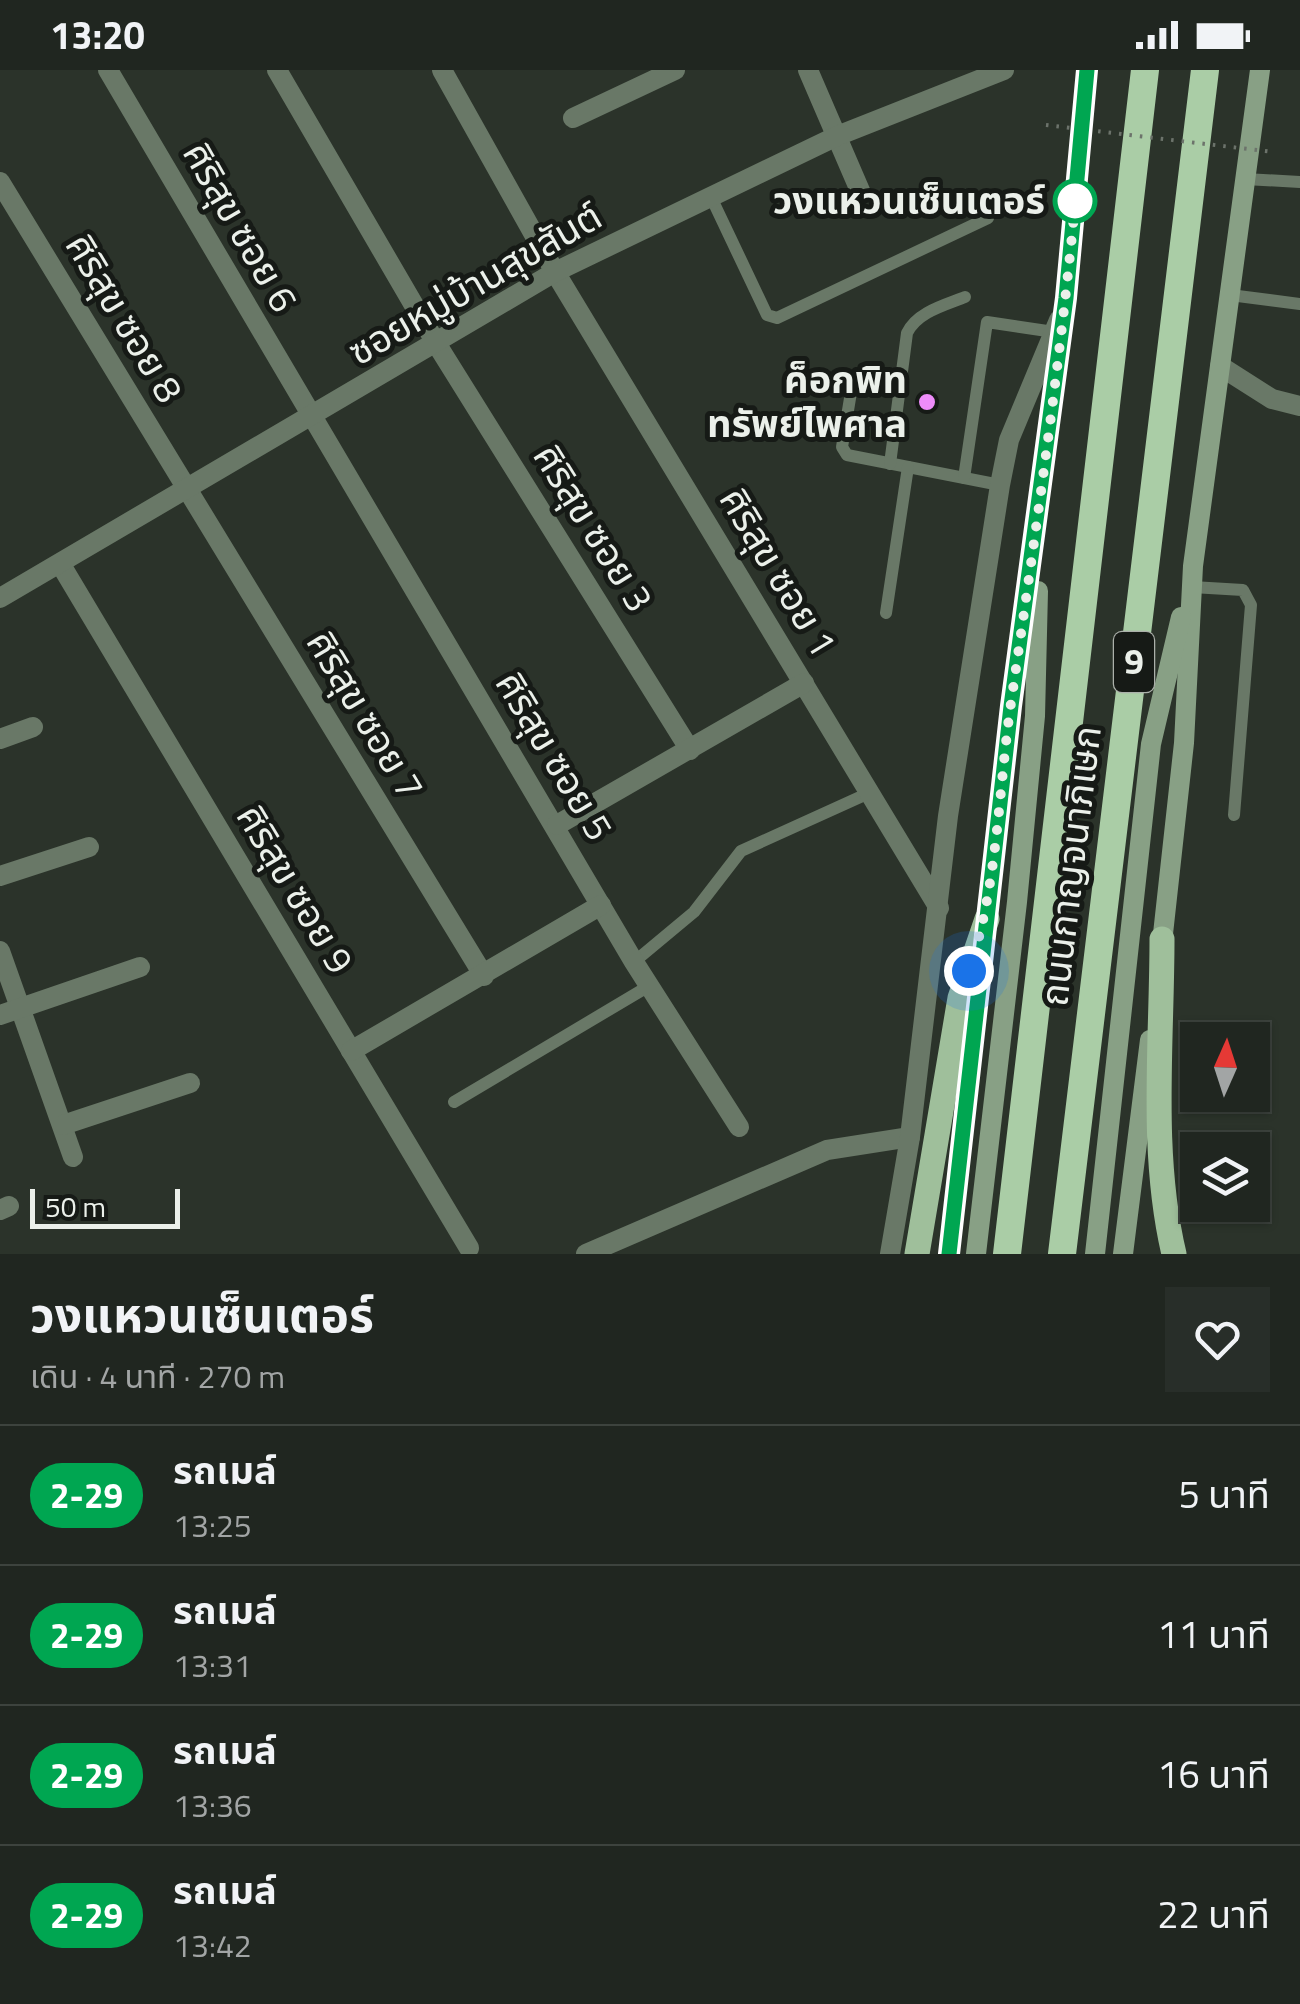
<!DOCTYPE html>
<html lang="th">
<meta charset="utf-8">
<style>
:root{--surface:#202620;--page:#282e29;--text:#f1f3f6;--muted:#a2a5a5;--line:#3d433e}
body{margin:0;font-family:"Titillium Web","Noto Sans Thai",sans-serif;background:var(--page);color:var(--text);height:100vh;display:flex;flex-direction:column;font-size:38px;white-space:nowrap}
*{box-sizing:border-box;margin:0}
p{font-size:32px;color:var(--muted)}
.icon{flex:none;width:55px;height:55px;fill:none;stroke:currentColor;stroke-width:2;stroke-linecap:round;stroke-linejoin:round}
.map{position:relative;height:1184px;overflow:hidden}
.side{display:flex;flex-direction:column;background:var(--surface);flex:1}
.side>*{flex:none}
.badge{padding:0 20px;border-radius:32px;font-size:35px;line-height:65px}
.needle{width:65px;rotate:3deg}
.tools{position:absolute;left:1180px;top:952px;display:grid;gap:20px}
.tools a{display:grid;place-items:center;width:90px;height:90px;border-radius:0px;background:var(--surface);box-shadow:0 2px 8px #0004,0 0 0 2px var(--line);font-size:50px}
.scale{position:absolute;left:30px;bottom:25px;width:150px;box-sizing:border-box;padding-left:10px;border:5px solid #ebf0ea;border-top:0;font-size:28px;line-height:35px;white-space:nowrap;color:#ebf0ea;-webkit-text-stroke:8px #161a16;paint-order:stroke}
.you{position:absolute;width:50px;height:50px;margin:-25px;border:8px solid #fff;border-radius:50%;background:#1a73e8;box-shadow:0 0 0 15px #1a73e833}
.map>.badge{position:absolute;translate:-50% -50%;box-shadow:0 0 0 5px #fff}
.round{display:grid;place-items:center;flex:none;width:105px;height:105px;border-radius:0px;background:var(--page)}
.head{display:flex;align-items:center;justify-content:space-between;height:170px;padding:0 30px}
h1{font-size:48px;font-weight:700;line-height:75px}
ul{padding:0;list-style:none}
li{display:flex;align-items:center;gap:30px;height:140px;padding:0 30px;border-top:2px solid var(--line)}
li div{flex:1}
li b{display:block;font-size:38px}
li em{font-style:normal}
li .badge{min-width:110px;font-weight:700;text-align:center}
.status{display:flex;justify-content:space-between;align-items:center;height:70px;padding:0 50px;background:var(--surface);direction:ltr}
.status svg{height:28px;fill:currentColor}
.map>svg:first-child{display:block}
</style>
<div class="status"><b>13:20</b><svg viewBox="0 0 49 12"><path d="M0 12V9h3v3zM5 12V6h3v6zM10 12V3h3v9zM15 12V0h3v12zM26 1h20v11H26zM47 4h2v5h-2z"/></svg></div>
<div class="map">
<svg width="1300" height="1184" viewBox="0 0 1300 1184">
<rect width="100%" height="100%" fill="#2b332a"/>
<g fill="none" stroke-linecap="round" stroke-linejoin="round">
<!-- service -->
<g stroke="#697867" stroke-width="12">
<polyline points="1245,109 1300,112"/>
<polyline points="711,127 767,245 777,248 988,148"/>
<polyline points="1230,225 1300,234"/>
<polyline points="853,310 842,377 847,385 1000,415"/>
<path d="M890,394L907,263C917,242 945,235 965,227"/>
<polyline points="964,408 987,252 1054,262"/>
<polyline points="1192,517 1243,520 1251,535 1234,745"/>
<polyline points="886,543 908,397"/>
<polyline points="634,892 694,842 741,781 869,723"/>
<polyline points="454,1032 649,916"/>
</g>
<!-- minor -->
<g stroke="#697867" stroke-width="20">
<polyline points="108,0 634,892 739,1057"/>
<polyline points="277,0 436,273 690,680"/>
<polyline points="442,0 555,202 939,838"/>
<polyline points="808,0 861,123"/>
<polyline points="573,48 675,0"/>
<polyline points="0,112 484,906"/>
<polyline points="1220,296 1272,329 1300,336"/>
<polyline points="61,495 469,1178"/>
<polyline points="0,528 555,202 837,66 1004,0"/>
<polyline points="0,669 33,657"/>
<polyline points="557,755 804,613"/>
<polyline points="0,806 89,777"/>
<polyline points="0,881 73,1087"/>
<polyline points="0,945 140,897"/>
<polyline points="351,981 601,835"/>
<polyline points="63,1055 190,1013"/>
<polyline points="0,1140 9,1136"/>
<polyline points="586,1184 827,1080 910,1067"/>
<polyline points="890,1184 910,1067 948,746 1000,415 1009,370 1059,250"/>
</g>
<!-- secondary -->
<g stroke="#88a085" stroke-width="20">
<polyline points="1161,882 1184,673 1193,496 1260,0"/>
<polyline points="949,1184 1011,636 1066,228 1087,0"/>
<polyline points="976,1184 1017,832 1035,646 1038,521"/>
<polyline points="1095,1184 1151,674 1181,547"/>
<polyline points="1123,1184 1150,970"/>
</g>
<!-- primary -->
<g stroke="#9fbf9b" stroke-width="25">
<path d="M1162,869C1162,973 1150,1083 1174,1184"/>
<polyline points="917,1184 960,928 987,849"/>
</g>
<!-- trunk -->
<g stroke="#aacda6" stroke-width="28">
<polyline points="1007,1184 1145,0"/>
<polyline points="1062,1184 1205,0"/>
</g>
<!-- path-bridge -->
<polyline stroke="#6c736b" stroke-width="4" stroke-dasharray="2.5 8" stroke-linecap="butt" points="1046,55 1273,82"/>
</g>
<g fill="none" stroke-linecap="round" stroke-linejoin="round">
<!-- line casing -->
<g stroke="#fff" stroke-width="22">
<polyline id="line" points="949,1184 1011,636 1066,228 1087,0"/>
</g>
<!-- line -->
<use href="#line" stroke="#00a651" stroke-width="15"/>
<!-- walk -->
<path stroke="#ebf0ea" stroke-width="10" stroke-dasharray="0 18" d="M969,901C998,815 998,723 1011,633C1036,460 1061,288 1077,114L1075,131"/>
</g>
<!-- markers -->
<circle fill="#fff" stroke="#00a651" stroke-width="5" cx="1075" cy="131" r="20"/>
<circle fill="#ed8cf9" stroke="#161a16" stroke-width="4" cx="927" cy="332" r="10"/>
<g text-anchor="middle" stroke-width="10" stroke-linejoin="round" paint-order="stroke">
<!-- shield labels -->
<rect fill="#161a16" stroke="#abb0aa" stroke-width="2.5" x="1114" y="562" width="40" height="60" rx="8"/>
<g font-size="35" font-weight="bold" fill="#ebf0ea">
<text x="1134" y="604">9</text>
</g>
<!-- stop labels -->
<g font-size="38" font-weight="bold" fill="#ebf0ea" stroke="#161a16" text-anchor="end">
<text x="1045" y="144">วงแหวนเซ็นเตอร์</text>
</g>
<!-- street labels -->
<g font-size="38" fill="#ebf0ea" stroke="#161a16">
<text transform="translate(240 157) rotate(60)" y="13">ศิริสุข ซอย 6</text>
<text transform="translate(475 214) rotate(-30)" y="13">ซอยหมู่บ้านสุขสันต์</text>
<text transform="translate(124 248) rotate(59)" y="13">ศิริสุข ซอย 8</text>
<text transform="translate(593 458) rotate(58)" y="13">ศิริสุข ซอย 3</text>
<text transform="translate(778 502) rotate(59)" y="13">ศิริสุข ซอย 1</text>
<text transform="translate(365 645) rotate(59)" y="13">ศิริสุข ซอย 7</text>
<text transform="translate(554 686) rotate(59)" y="13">ศิริสุข ซอย 5</text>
<text transform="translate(1071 796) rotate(-83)" y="13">ถนนกาญจนาภิเษก</text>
<text transform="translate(295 819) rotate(59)" y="13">ศิริสุข ซอย 9</text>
</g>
<!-- poi labels -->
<g font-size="38" font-weight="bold" fill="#ebf0ea" stroke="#161a16" text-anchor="end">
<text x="907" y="323">ค็อกพิท<tspan x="907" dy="44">ทรัพย์ไพศาล</tspan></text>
</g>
</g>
</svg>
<div class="tools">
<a><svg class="needle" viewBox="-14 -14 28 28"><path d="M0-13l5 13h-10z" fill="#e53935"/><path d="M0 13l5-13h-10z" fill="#a2a5a5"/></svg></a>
<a><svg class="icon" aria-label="layers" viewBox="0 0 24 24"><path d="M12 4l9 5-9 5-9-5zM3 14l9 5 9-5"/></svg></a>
</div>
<div class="scale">50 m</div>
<div class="you" style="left:969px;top:901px"></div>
</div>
<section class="side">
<div class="head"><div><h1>วงแหวนเซ็นเตอร์</h1><p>เดิน · 4 นาที · 270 m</p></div><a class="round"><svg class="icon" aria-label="heart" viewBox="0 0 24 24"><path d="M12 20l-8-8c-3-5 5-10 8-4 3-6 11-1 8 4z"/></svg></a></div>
<ul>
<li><span class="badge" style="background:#00a651;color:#fff">2-29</span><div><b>รถเมล์</b><p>13:25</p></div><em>5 นาที</em></li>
<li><span class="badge" style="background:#00a651;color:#fff">2-29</span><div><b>รถเมล์</b><p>13:31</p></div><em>11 นาที</em></li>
<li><span class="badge" style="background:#00a651;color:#fff">2-29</span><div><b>รถเมล์</b><p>13:36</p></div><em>16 นาที</em></li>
<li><span class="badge" style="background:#00a651;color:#fff">2-29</span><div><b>รถเมล์</b><p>13:42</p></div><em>22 นาที</em></li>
</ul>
</section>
